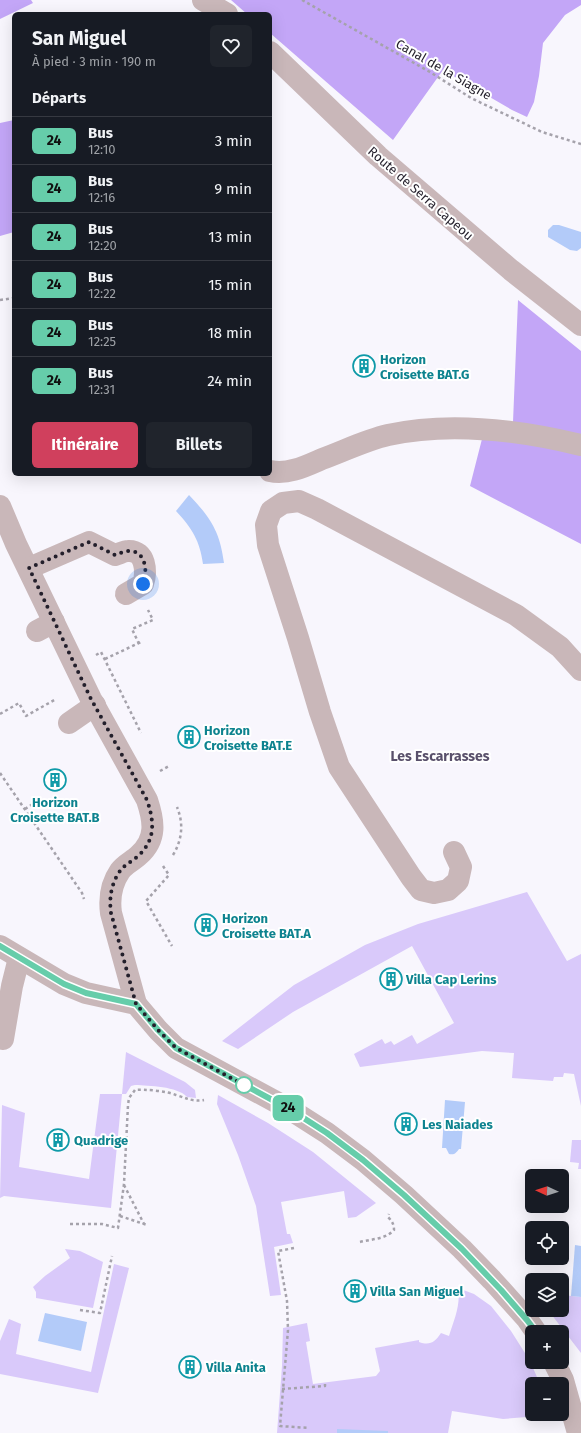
<!DOCTYPE html>
<html lang="fr">
<meta charset="utf-8">
<style>
:root{--surface:#171b24;--page:#20242c;--text:#f1f3f6;--muted:#9ea1a6;--line:#363941;--accent:#d0405d}
body{margin:0;font-family:"Fira Sans",sans-serif;background:var(--page);color:var(--text);height:100vh;display:flex;flex-direction:column;font-size:15px;white-space:nowrap}
*{box-sizing:border-box;margin:0}
p{font-size:13px;color:var(--muted)}
.icon{flex:none;width:22px;height:22px;fill:none;stroke:currentColor;stroke-width:2;stroke-linecap:round;stroke-linejoin:round}
.map{position:relative;flex:1;overflow:hidden}
.sheet{position:absolute;left:12px;top:12px;width:260px;height:464px;display:flex;flex-direction:column;background:var(--surface);border-radius:6px;box-shadow:0 4px 16px #0002}
.sheet>*{flex:none}
.badge{padding:0 8px;border-radius:6px;font-size:14px;line-height:26px}
.needle{width:26px;rotate:273deg}
.tools{position:absolute;left:525px;top:1169px;display:grid;gap:8px}
.tools a{display:grid;place-items:center;width:44px;height:44px;border-radius:6px;background:var(--surface);box-shadow:0 4px 16px #0002;font-size:20px}
.you{position:absolute;width:20px;height:20px;margin:-10px;border:3px solid #fff;border-radius:50%;background:#1a73e8;box-shadow:0 0 0 6px #1a73e833}
.map>.badge{position:absolute;translate:-50% -50%;box-shadow:0 0 0 2px #fff}
h2{padding:0 20px;font-size:15px;line-height:36px}
.round{display:grid;place-items:center;flex:none;width:42px;height:42px;border-radius:6px;background:var(--page)}
.overview{display:flex;align-items:center;justify-content:space-between;height:68px;padding:0 20px}
h1{font-size:19px;font-weight:700;line-height:30px}
.cta{display:flex;gap:8px;margin-top:auto;padding:8px 20px}
.cta a{flex:1;height:46px;border-radius:6px;background:var(--accent);color:#fff;font-size:16px;font-weight:700;line-height:46px;text-align:center}
.cta a+a{background:var(--page);color:var(--text)}
ul{padding:0;list-style:none}
li{display:flex;align-items:center;gap:12px;height:48px;padding:0 20px;border-top:1px solid var(--line)}
li div{flex:1}
li b{display:block;font-size:15px}
li em{font-style:normal}
li .badge{min-width:44px;font-weight:700;text-align:center}
.map>svg:first-child{display:block}
</style>
<div class="map">
<svg width="581" height="1433" viewBox="0 0 581 1433">
<rect width="100%" height="100%" fill="#f8f6fd"/>
<!-- green -->
<g fill="#d9c9fa">
<polygon points="527,892 567,961 581,954 581,1106 574,1074 564,1073 563,1077 554,1077 553,1081 512,1078 514,1053 482,1051 360,1067 354,1054 382,1039 385,1044 391,1041 394,1045 412,1035 417,1044 454,1023 412,946 293,1012 238,1049 222,1041 294,985 365,945 418,924"/>
<path d="M126,1052L185,1082L195,1090L196,1098L187,1097C177,1086 149,1086 135,1085L131,1086L126,1094H122L111,1208L4,1196L0,1198L2,1105L25,1113L19,1167L89,1179L100,1094H122Z"/>
<polygon points="218,1095 268,1123 313,1152 376,1203 356,1217 348,1218 344,1191 281,1202 287,1234 290,1234 293,1243 274,1247 281,1295 270,1296 256,1206 238,1155 217,1104"/>
<polygon points="572,1140 581,1140 581,1169 578,1169 579,1163 570,1162"/>
<polygon points="65,1249 80,1251 103,1262 93,1308 36,1298 36,1292 33,1287 45,1276 70,1258"/>
<polygon points="114,1264 129,1268 98,1393 0,1374 0,1341 9,1319 21,1324 16,1354 91,1372"/>
<path d="M458,1288L474,1294L491,1306L511,1331L530,1361L540,1384H532V1414L551,1415L503,1419L452,1411L448,1433H277L282,1366L283,1328L307,1323L310,1341L306,1342L313,1384L376,1376L380,1371L375,1348L419,1340V1342C430,1346 435,1342 441,1333L449,1336C454,1320 461,1305 458,1288Z"/>
<polygon points="562,1295 581,1297 581,1353 548,1310 562,1310"/>
</g>
<!-- forest -->
<g fill="#c3a6f7">
<polygon points="0,0 31,0 33,3 0,19"/>
<polygon points="231,0 581,0 581,5 565,15 543,43 539,76 534,102 527,117 512,110 443,70 393,140 270,33 270,14 247,14"/>
<polygon points="14,120 14,232 0,236 0,123"/>
<polygon points="518,300 581,351 581,544 470,486 482,439 513,422"/>
</g>
<!-- water -->
<g fill="#b3cbf9">
<polygon points="553,225 559,225 581,232 581,248 577,251 570,250 548,237 548,230"/>
<path d="M189,495C211,518 220,532 224,563L203,564C200,541 192,528 176,511Z"/>
<path d="M445,1100L465,1102L461,1149H459C456,1153 455,1155 449,1154L446,1148H442Z"/>
<polygon points="575,1245 581,1246 581,1297 571,1296"/>
<polygon points="45,1313 87,1322 81,1351 38,1341"/>
<polygon points="337,1429 388,1431 388,1433 337,1433"/>
</g>
<g fill="none" stroke-linecap="round" stroke-linejoin="round">
<!-- path -->
<g stroke="#a5a2ab" stroke-width="2.5" stroke-dasharray="3 3" stroke-linecap="butt">
<polyline points="302,0 430,72 471,98 542,132 581,144"/>
<polyline points="0,300 14,298"/>
<polyline points="139,644 132,629 153,620 148,610"/>
<polyline points="96,655 101,652 141,733"/>
<polyline points="105,659 141,642"/>
<polyline points="0,714 19,703 26,716 56,699"/>
<polyline points="160,771 169,766"/>
<polyline points="0,773 82,893 84,899"/>
<polyline points="25,809 34,803"/>
<path d="M173,855C182,840 184,824 177,807"/>
<polyline points="163,866 169,875 146,901 172,946"/>
<polyline points="124,1185 144,1224"/>
<polyline points="120,1216 147,1225"/>
<path d="M70,1224H102L118,1228L124,1184L128,1105L129,1098L135,1090C144,1089 167,1091 176,1095C186,1098 193,1102 204,1100"/>
<path d="M360,1242C372,1239 386,1239 394,1230C394,1224 392,1221 388,1217L389,1214"/>
<polyline points="294,1248 278,1251 287,1301 288,1330 280,1426 309,1428"/>
<polyline points="80,1310 100,1313 112,1256"/>
<polyline points="282,1389 325,1386 325,1383"/>
</g>
<!-- minor -->
<g stroke="#c9b7b9" stroke-width="22">
<polyline points="203,0 227,14"/>
<polyline points="270,52 378,156 511,270 581,325"/>
<path d="M270,471C288,475 306,466 322,459C344,451 366,440 388,435C451,421 519,430 581,445"/>
<path d="M0,506L16,544L91,699L147,800C154,821 157,839 139,855C133,861 125,864 120,871C111,884 109,898 111,913L136,1004"/>
<path d="M29,568L89,542L115,555C119,554 124,551 128,551C146,550 147,572 143,584L126,594"/>
<polyline points="37,631 54,622"/>
<polyline points="69,723 95,705"/>
<polyline points="454,852 461,867 458,881 448,890 434,893 421,890 411,877 339,767 320,712 298,638 268,545 266,525 271,511 283,503 299,501 317,509 516,615 560,647 581,670"/>
<polyline points="0,946 64,984 86,993 136,1004 158,1030 176,1048 291,1110 327,1133 363,1160 404,1195 462,1249 492,1280 527,1319 536,1332"/>
<polyline points="3,1039 12,986 19,958"/>
<polyline points="554,1362 563,1380 578,1433"/>
</g>
</g>
<g fill="none" stroke-linecap="round" stroke-linejoin="round">
<!-- line casing -->
<g stroke="#fff" stroke-width="9">
<polyline id="line" points="0,946 64,984 86,993 136,1004 158,1030 176,1048 291,1110 327,1133 363,1160 404,1195 462,1249 501,1290 527,1320 536,1332"/>
</g>
<!-- line -->
<use href="#line" stroke="#66cdaa" stroke-width="6"/>
<!-- walk -->
<path stroke="#231f2b" stroke-width="4" stroke-dasharray="0 7.2" d="M143,584C148,572 146,550 128,551C124,551 119,554 115,555L89,542L29,568L91,699L147,800C154,821 156,839 139,855C133,861 125,864 120,871C111,884 109,898 111,913L136,1004L158,1030L176,1048L244,1085"/>
</g>
<!-- icons -->
<defs>
<g id="building-ring" transform="scale(1.15)"><circle r="9.5" fill="#fff" stroke="#0f9aa8" stroke-width="1.5"/><path d="M-4-6H4V6H1V3H-1V6H-4ZM-2.5-4.3h1.7v1.8h-1.7ZM.8-4.3h1.7v1.8H.8ZM-2.5-1h1.7V.8h-1.7ZM.8-1h1.7V.8H.8Z" fill="#0f9aa8"/></g>
</defs>
<g fill-rule="evenodd">
<use href="#building-ring" x="364" y="366"/>
<use href="#building-ring" x="189" y="737"/>
<use href="#building-ring" x="55" y="780"/>
<use href="#building-ring" x="206" y="925"/>
<use href="#building-ring" x="391" y="979"/>
<use href="#building-ring" x="406" y="1124"/>
<use href="#building-ring" x="58" y="1140"/>
<use href="#building-ring" x="355" y="1291"/>
<use href="#building-ring" x="190" y="1367"/>
</g>
<!-- markers -->
<circle fill="#fff" stroke="#66cdaa" stroke-width="2" cx="244" cy="1085" r="8"/>
<g text-anchor="middle" stroke-width="4" stroke-linejoin="round" paint-order="stroke">
<!-- street labels -->
<g font-size="13" fill="#231f2b" stroke="#fff">
<text transform="translate(444 69) rotate(30)" y="5">Canal de la Siagne</text>
<text transform="translate(421 193) rotate(41)" y="5">Route de Serra Capeou</text>
</g>
<!-- culture labels -->
<g font-size="13" font-weight="bold" fill="#0d838f" stroke="#fff" text-anchor="start">
<text x="380" y="364">Horizon<tspan x="380" dy="15">Croisette BAT.G</tspan></text>
<text x="204" y="735">Horizon<tspan x="204" dy="15">Croisette BAT.E</tspan></text>
<text x="55" y="807" text-anchor="middle">Horizon<tspan x="55" dy="15">Croisette BAT.B</tspan></text>
<text x="222" y="923">Horizon<tspan x="222" dy="15">Croisette BAT.A</tspan></text>
<text x="406" y="984">Villa Cap Lerins</text>
<text x="422" y="1129">Les Naiades</text>
<text x="74" y="1145">Quadrige</text>
<text x="370" y="1296">Villa San Miguel</text>
<text x="206" y="1372">Villa Anita</text>
</g>
<!-- neighbourhood labels -->
<g font-size="14" font-weight="bold" fill="#59506b" stroke="#fff">
<text x="440" y="761">Les Escarrasses</text>
</g>
</g>
</svg>
<div class="tools">
<a><svg class="needle" viewBox="-14 -14 28 28"><path d="M0-13l5 13h-10z" fill="#e53935"/><path d="M0 13l5-13h-10z" fill="#9ea1a6"/></svg></a>
<a><svg class="icon" aria-label="locate" viewBox="0 0 24 24"><circle cx="12" cy="12" r="6"/><path d="M12 2v4M12 18v4M2 12h4M18 12h4"/></svg></a>
<a><svg class="icon" aria-label="layers" viewBox="0 0 24 24"><path d="M12 4l9 5-9 5-9-5zM3 14l9 5 9-5"/></svg></a>
<a>+</a>
<a>−</a>
</div>
<div class="you" style="left:143px;top:584px"></div>
<b class="badge" style="left:288px;top:1108px;background:#66cdaa;color:#111">24</b>
<section class="sheet">
<div class="overview"><div><h1>San Miguel</h1><p>À pied · 3 min · 190 m</p></div><a class="round"><svg class="icon" aria-label="heart" viewBox="0 0 24 24"><path d="M12 20l-8-8c-3-5 5-10 8-4 3-6 11-1 8 4z"/></svg></a></div>
<h2>Départs</h2>
<ul>
<li><span class="badge" style="background:#66cdaa;color:#111">24</span><div><b>Bus</b><p>12:10</p></div><em>3 min</em></li>
<li><span class="badge" style="background:#66cdaa;color:#111">24</span><div><b>Bus</b><p>12:16</p></div><em>9 min</em></li>
<li><span class="badge" style="background:#66cdaa;color:#111">24</span><div><b>Bus</b><p>12:20</p></div><em>13 min</em></li>
<li><span class="badge" style="background:#66cdaa;color:#111">24</span><div><b>Bus</b><p>12:22</p></div><em>15 min</em></li>
<li><span class="badge" style="background:#66cdaa;color:#111">24</span><div><b>Bus</b><p>12:25</p></div><em>18 min</em></li>
<li><span class="badge" style="background:#66cdaa;color:#111">24</span><div><b>Bus</b><p>12:31</p></div><em>24 min</em></li>
</ul>
<div class="cta"><a>Itinéraire</a><a>Billets</a></div>
</section>
</div>
